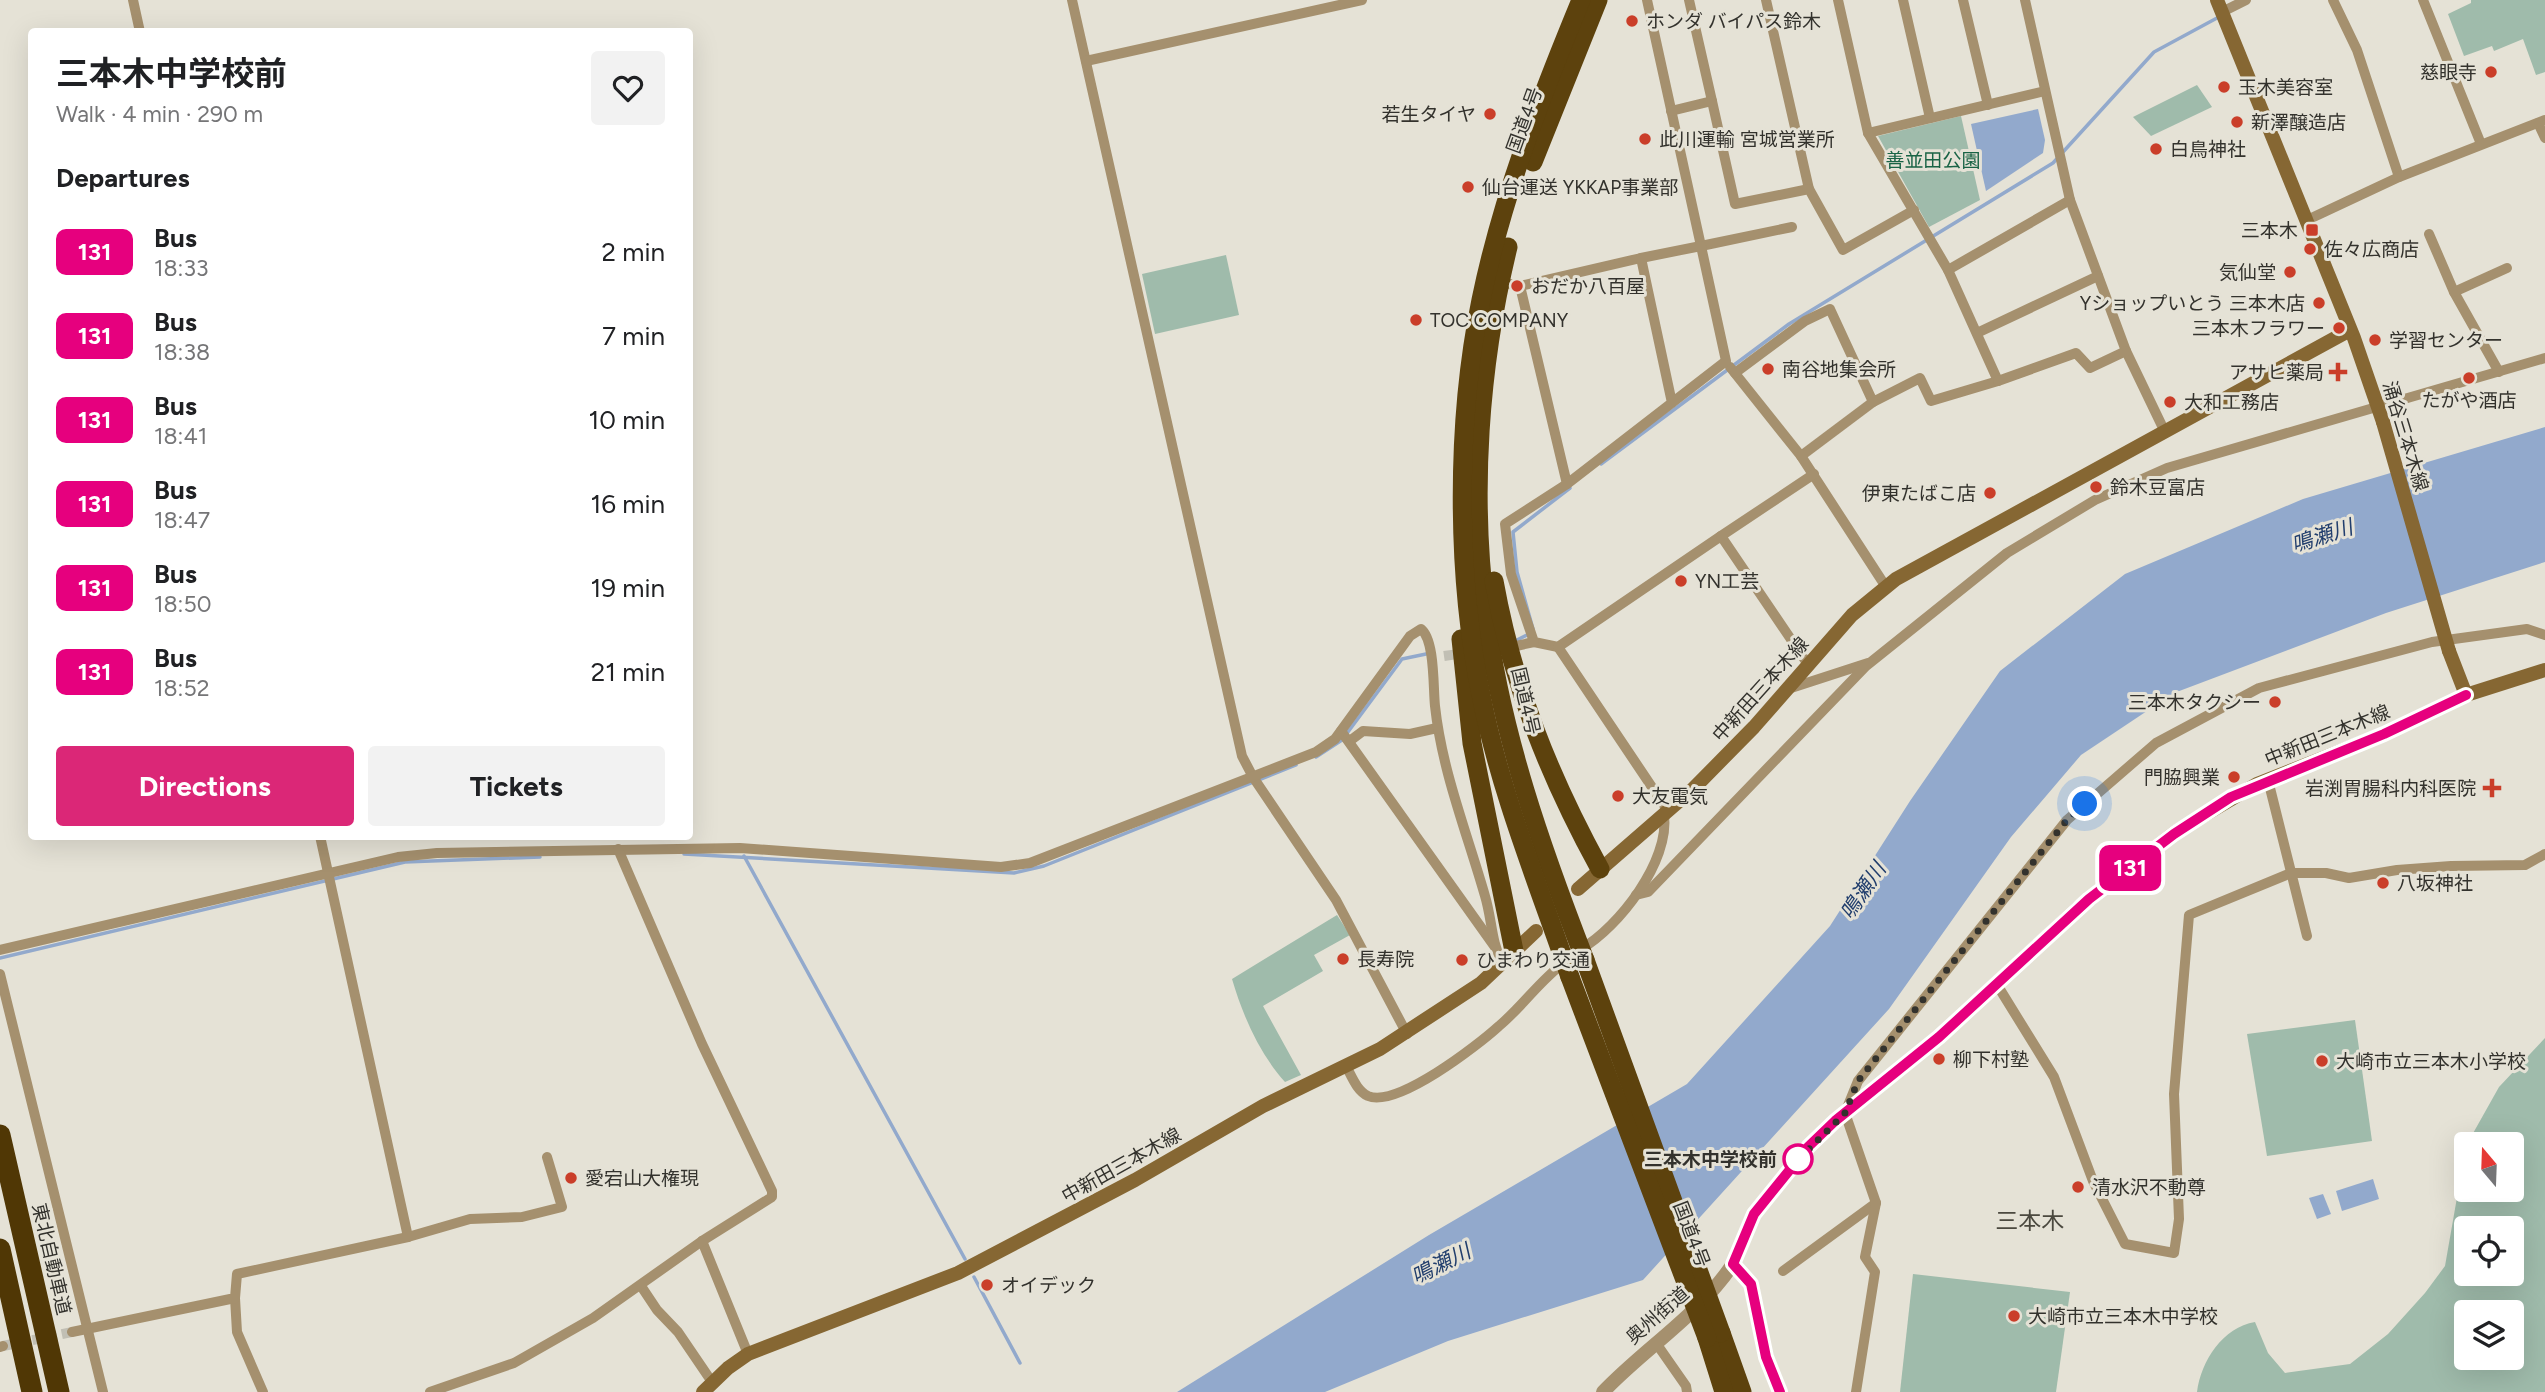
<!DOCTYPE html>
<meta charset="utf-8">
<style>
:root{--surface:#fff;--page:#f2f2f2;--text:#202124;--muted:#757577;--accent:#db2777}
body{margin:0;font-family:Figtree,"Noto Sans JP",sans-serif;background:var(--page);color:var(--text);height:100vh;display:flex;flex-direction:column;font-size:26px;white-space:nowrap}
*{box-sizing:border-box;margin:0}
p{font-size:23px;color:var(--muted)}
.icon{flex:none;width:38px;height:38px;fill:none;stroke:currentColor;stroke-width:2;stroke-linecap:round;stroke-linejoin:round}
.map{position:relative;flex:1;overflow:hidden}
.details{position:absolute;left:28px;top:28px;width:665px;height:812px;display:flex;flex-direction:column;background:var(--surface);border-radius:7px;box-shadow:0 7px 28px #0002}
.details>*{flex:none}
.badge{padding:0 14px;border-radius:10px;font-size:24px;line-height:46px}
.needle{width:46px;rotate:341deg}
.buttons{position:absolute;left:2454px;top:1132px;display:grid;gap:14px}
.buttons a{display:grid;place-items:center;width:70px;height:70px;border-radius:7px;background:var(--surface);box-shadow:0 7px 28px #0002;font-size:35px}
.you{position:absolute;width:35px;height:35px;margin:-18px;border:5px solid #fff;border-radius:50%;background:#1a73e8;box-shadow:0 0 0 10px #1a73e833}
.map>.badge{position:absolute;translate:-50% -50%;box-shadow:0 0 0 4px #fff}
h2{padding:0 28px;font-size:26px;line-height:63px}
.round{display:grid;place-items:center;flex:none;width:74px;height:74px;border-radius:7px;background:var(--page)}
.head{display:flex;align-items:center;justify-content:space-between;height:119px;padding:0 28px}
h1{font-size:33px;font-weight:700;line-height:52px}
.primary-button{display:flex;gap:14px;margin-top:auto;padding:14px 28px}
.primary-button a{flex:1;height:80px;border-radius:7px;background:var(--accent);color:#fff;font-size:28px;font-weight:700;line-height:80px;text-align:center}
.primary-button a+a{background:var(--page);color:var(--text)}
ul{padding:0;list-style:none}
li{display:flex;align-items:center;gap:21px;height:84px;padding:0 28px}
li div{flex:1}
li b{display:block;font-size:26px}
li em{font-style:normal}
li .badge{min-width:77px;font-weight:700;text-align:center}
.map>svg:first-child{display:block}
</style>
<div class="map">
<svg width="2545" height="1392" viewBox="0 0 2545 1392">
<rect width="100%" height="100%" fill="#e5e2d6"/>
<!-- green -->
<g fill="#9fbbab" fill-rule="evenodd">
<polygon points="2471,0 2545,0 2545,72 2536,75 2523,39 2494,51 2492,46 2464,56 2448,14 2471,3"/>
<polygon points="2197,85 2212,107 2151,136 2133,117"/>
<polygon points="1961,116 1980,200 1929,227 1878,136"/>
<polygon points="1226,255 1239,315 1155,334 1142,274"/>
<path d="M1337,915L1350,935L1314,955L1323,971L1263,1006L1301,1075L1285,1082C1259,1053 1243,1016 1232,979Z"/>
<polygon points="2355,1020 2372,1141 2267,1156 2247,1034"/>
<path d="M2545,1038V1392H2197C2201,1361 2223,1327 2255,1322L2268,1353L2285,1373L2350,1364L2388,1334L2425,1293L2445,1266L2466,1146V1190H2511V1144H2467L2499,1087ZM2511,1228V1274H2466V1228ZM2511,1312V1358H2466V1312Z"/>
<polygon points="1913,1274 2070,1292 2056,1392 1900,1392"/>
</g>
<!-- water -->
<g fill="#92a9cc">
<polygon points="2038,109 2045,140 2043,153 1986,191 1971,124"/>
<polygon points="2545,427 2545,562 2386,613 2174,693 2081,755 2011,837 1889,1009 1643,1280 1448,1341 1325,1392 1177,1392 1429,1235 1687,1084 1830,926 1910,801 2000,671 2125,574 2303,499"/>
<polygon points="2373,1179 2379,1199 2342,1211 2336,1191"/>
<polygon points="2323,1194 2331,1214 2317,1219 2309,1198"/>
</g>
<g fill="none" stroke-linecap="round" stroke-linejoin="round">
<!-- stream -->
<g stroke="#92a9cc" stroke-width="3.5">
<polyline points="1601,464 1789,324 2053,163 2154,52 2217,18"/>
<polyline points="1533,629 1517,572 1513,532 1570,488"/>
<polyline points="1515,641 1527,635"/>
<polyline points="1316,757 1342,740 1402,659 1426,654"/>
<polyline points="684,854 1014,873 1044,866 1296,765"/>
<polyline points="744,856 965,1259"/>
<polyline points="0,958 405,862 540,857"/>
<polyline points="974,1277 1020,1363"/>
</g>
<!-- minor-tunnel -->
<g stroke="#c1bfb4" stroke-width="10" stroke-dasharray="10 5" stroke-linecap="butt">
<polyline points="1444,656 1465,653"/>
<polyline points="3,1346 72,1332"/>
</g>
<!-- minor -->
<g stroke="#a5906e" stroke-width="10">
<polyline points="133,0 140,32"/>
<polyline points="1072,0 1242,756 1253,777 1336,900 1407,1034"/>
<polyline points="1647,0 1701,246 1792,227"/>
<polyline points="1689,0 1712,101"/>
<polyline points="1766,0 1809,189"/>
<polyline points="1903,0 1930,118"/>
<polyline points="1963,0 1988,105"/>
<polyline points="2025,0 2070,200 2126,351 2164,430"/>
<polyline points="2333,0 2357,50 2399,177"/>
<polyline points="2423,0 2481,144"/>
<polyline points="2222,12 2246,0"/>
<polyline points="1086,61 1362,0"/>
<polyline points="1671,111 1712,101 1735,204 1809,189 1843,250 1914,210"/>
<polyline points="2538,123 2545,138"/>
<polyline points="1868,133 2045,91"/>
<polyline points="2305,221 2399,177 2545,120"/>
<polyline points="2429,234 2454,292 2499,372"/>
<polyline points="1948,270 2070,200"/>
<polyline points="1500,282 1520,286 1641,258"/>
<polyline points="1520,286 1567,484"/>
<polyline points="2454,292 2507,268"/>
<polyline points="1977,333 2098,276"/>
<polyline points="1730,367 1801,456 1886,587"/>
<polyline points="1735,373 1805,321 1830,309 1873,402 1920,378 1931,401 1998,381 1948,270 1868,133 1838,0"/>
<polyline points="1998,381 2076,353 2090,368 2126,351"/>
<polyline points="1672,403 1641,258 1701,246 1726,361 1567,484 1505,524 1511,574 1534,642 1558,647 1721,536 1807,663"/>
<polyline points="1801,456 1873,402"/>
<polyline points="1721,536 1814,474"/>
<polyline points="1516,646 1534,642"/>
<polyline points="1558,647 1668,811"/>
<polyline points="1788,689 1868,663"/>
<polyline points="1341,731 1495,947"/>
<polyline points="1351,740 1363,731 1410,734 1437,728"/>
<polyline points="2268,780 2307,936"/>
<polyline points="320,836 408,1237"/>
<polyline points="1636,895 1648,892 1866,666 2007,553 2095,500 2167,468 2545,358"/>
<path d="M1581,949C1619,927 1670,861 1664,815"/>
<path d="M0,950L398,857L437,853L740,848L1001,867L1030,863L1316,752L1335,739L1410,636L1421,629C1435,640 1433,687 1435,706C1442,771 1467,833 1485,896C1492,919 1491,941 1502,963"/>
<polyline points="0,974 103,1392"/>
<polyline points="1996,983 2054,1077 2093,1181 2125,1244 2174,1253 2179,1219 2174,1094 2189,915 2291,873 2326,873 2349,878 2397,870 2451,866 2525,865 2545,854"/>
<path d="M1346,1066C1352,1077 1357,1091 1368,1096C1397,1108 1477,1046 1499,1026C1523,1006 1540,980 1565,962"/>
<polyline points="702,1241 748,1354"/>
<polyline points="1783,1271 1876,1203"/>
<polyline points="641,1286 657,1310 678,1332 712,1382"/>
<polyline points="235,1298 237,1332 263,1392"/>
<polyline points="72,1332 235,1298 237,1274 408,1237 470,1219 522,1217 562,1207 547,1157"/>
<polyline points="1656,1343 1686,1386 1687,1392"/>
<polyline points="0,1347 3,1346"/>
<polyline points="430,1392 514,1363 593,1318 702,1241 772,1197 772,1191 702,1044 618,849"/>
<polyline points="1856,1392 1875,1272 1865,1257 1876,1203 1845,1113 1858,1081 2067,820 2156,743 2259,688 2432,642 2527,629 2545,635"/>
</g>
<!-- tertiary -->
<path stroke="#a5906e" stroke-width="14" d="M1603,1392C1646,1347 1697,1317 1733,1264"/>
<!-- secondary -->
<g stroke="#866733" stroke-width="14">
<polyline points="2217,0 2354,338 2383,422"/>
<polyline points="2449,651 2466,695"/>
<polyline points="1578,889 1693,789 1754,727 1852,615 1896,579 2350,330"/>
<polyline points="703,1392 728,1368 748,1354 958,1273 1135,1180 1263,1106 1380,1049 1481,983 1536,931"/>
<polyline points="1780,1392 1766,1357 1751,1284 1733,1264 1754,1214 1809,1146 1835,1121 1939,1037 2078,908 2174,833 2257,784 2384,734 2466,695 2545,670"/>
</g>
<!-- trunk -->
<g stroke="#5d420d" stroke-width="19">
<polyline points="1533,162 1598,0"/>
<path d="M1508,247C1479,366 1470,494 1486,615C1501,734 1542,849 1585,960"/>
<path d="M1494,581C1513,686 1549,776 1600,869"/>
<polyline points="1461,639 1472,743 1514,951"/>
<path d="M1570,977C1538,884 1500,791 1481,695C1456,574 1456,421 1481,300C1502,197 1541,97 1581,0"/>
<polyline points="1721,1333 1742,1392"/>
<polyline points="1707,1338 1724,1392"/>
</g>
<!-- motorway -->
<g stroke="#503705" stroke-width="21">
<polyline points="0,1135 59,1392"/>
<polyline points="0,1249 32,1392"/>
</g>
<!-- secondary-bridge -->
<polyline stroke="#866733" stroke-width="14" points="2383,422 2449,651"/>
<!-- trunk-bridge -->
<g stroke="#5d420d" stroke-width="19">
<polyline points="1585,960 1721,1333"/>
<polyline points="1570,977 1707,1338"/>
</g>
</g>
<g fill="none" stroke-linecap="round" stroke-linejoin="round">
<!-- line casing -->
<g stroke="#fff" stroke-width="16">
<polyline id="line" points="1780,1392 1766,1357 1751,1284 1733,1264 1754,1214 1809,1146 1835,1121 1939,1037 2089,899 2174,834 2231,797 2384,734 2466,695"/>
</g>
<!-- line -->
<use href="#line" stroke="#e6007e" stroke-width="10"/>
<!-- walk -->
<polyline stroke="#33322d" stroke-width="7" stroke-dasharray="0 12.6" points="1798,1159 1795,1163 1845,1113 1858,1081 2067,820 2085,804"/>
</g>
<!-- markers -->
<g fill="#ca3e29" stroke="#e5e2d6" stroke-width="2.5">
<circle cx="1632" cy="21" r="7"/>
<circle cx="2491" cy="72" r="7"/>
<circle cx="2224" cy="87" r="7"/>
<circle cx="1490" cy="114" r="7"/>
<circle cx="2237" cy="122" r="7"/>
<circle cx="1645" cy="139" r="7"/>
<circle cx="2156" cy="149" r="7"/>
<circle cx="1468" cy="187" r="7"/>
<rect x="2305" y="223" width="14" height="14" rx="3.5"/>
<circle cx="2310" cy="249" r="7"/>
<circle cx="2290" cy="272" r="7"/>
<circle cx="1517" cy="286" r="7"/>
<circle cx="2319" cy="303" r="7"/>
<circle cx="1416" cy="320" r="7"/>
<circle cx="2339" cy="328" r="7"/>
<circle cx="2375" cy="340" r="7"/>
<circle cx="1768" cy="369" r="7"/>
<path d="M2334.5 361.5h7v7h7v7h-7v7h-7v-7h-7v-7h7z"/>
<circle cx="2469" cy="378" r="7"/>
<circle cx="2170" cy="402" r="7"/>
<circle cx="2096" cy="487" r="7"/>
<circle cx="1990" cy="493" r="7"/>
<circle cx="1681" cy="581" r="7"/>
<circle cx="2275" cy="702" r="7"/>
<circle cx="2234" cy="777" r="7"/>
<path d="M2488.5 777.5h7v7h7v7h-7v7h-7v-7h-7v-7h7z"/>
<circle cx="1618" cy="796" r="7"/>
<circle cx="2383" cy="883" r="7"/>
<circle cx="1343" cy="959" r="7"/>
<circle cx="1462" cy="960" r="7"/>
<circle cx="1939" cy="1059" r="7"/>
<circle cx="2322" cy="1061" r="7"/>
<circle cx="571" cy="1178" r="7"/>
<circle cx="2078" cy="1187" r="7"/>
<circle cx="987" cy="1285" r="7"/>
<circle cx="2014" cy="1316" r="7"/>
</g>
<circle fill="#fff" stroke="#e6007e" stroke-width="3.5" cx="1798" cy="1159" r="14"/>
<g text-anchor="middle" stroke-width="6" stroke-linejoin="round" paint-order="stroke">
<!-- poi labels -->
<g font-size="19" fill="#33322d" stroke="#e5e2d6" text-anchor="start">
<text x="1646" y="28">ホンダ バイパス鈴木</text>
<text x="2477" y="79" text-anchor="end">慈眼寺</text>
<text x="2238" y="94">玉木美容室</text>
<text x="1476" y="121" text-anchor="end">若生タイヤ</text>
<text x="2251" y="129">新澤醸造店</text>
<text x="1659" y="146">此川運輸 宮城営業所</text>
<text x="2170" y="156">白鳥神社</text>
<text x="1482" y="194">仙台運送 YKKAP事業部</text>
<text x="2298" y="237" text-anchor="end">三本木</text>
<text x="2324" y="256">佐々広商店</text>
<text x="2276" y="279" text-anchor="end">気仙堂</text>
<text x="1531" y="293">おだか八百屋</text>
<text x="2305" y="310" text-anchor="end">Yショップいとう 三本木店</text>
<text x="1430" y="327">TOC COMPANY</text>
<text x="2325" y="335" text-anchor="end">三本木フラワー</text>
<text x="2389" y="347">学習センター</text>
<text x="1782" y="376">南谷地集会所</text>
<text x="2324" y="379" text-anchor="end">アサヒ薬局</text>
<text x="2469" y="407" text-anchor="middle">たがや酒店</text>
<text x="2184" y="409">大和工務店</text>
<text x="2110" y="494">鈴木豆富店</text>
<text x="1976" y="500" text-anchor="end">伊東たばこ店</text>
<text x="1695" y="588">YN工芸</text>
<text x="2261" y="709" text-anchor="end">三本木タクシー</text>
<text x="2220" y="784" text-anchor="end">門脇興業</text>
<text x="2476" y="795" text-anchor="end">岩渕胃腸科内科医院</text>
<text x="1632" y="803">大友電気</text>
<text x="2397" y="890">八坂神社</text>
<text x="1357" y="966">長寿院</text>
<text x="1476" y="967">ひまわり交通</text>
<text x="1953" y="1066">柳下村塾</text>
<text x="2336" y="1068">大崎市立三本木小学校</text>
<text x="585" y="1185">愛宕山大権現</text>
<text x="2092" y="1194">清水沢不動尊</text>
<text x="1001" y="1292">オイデック</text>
<text x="2028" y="1323">大崎市立三本木中学校</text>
</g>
<!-- street labels -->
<g font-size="19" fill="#33322d" stroke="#e5e2d6">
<text transform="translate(1524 120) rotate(-70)" y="7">国道4号</text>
<text transform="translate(2406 436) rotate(73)" y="7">涌谷三本木線</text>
<text transform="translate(1760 689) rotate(-48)" y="7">中新田三本木線</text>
<text transform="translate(1526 701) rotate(77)" y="7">国道4号</text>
<text transform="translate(2327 735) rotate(-22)" y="7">中新田三本木線</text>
<text transform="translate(1121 1165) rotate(-29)" y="7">中新田三本木線</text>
<text transform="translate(1692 1234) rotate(69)" y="7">国道4号</text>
<text transform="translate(52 1259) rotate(77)" y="7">東北自動車道</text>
<text transform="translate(1657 1315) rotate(-41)" y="7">奥州街道</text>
</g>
<!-- park labels -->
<g font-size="19" fill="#196345" stroke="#e5e2d6">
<text x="1933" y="167">善並田公園</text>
</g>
<!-- stop labels -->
<g font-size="19" font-weight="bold" fill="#33322d" stroke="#e5e2d6" text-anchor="end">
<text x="1777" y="1166">三本木中学校前</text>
</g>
<!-- water labels -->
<g font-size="21" font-style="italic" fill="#213e6d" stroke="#e5e2d6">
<text transform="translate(2322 536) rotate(-18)" y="7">鳴瀬川</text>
<text transform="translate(1863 891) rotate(-56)" y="7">鳴瀬川</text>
<text transform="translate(1441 1264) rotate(-27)" y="7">鳴瀬川</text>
</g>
<!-- quarter labels -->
<g font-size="23" fill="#4b493f" stroke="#e5e2d6">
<text x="2030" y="1229">三本木</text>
</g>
</g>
</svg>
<div class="buttons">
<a><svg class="needle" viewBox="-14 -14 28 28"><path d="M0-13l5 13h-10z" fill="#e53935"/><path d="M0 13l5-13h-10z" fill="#757577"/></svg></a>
<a><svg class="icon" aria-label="locate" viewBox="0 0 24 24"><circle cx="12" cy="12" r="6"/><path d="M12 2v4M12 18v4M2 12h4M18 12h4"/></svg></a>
<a><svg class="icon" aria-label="layers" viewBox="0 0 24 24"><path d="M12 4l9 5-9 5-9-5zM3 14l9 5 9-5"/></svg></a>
</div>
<div class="you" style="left:2085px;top:804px"></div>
<b class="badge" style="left:2130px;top:868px;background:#e6007e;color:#fff">131</b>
<section class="details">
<div class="head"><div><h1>三本木中学校前</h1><p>Walk · 4 min · 290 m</p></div><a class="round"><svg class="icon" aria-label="heart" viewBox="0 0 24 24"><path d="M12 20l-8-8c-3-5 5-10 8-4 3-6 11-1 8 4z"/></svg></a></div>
<h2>Departures</h2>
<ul>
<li><span class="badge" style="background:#e6007e;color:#fff">131</span><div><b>Bus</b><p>18:33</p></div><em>2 min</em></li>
<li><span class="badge" style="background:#e6007e;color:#fff">131</span><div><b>Bus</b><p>18:38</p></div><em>7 min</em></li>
<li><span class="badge" style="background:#e6007e;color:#fff">131</span><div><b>Bus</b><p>18:41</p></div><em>10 min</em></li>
<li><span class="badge" style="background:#e6007e;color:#fff">131</span><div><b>Bus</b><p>18:47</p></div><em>16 min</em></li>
<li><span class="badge" style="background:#e6007e;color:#fff">131</span><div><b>Bus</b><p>18:50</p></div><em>19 min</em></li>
<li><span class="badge" style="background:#e6007e;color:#fff">131</span><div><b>Bus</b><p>18:52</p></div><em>21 min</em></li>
</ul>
<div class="primary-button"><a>Directions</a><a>Tickets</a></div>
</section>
</div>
